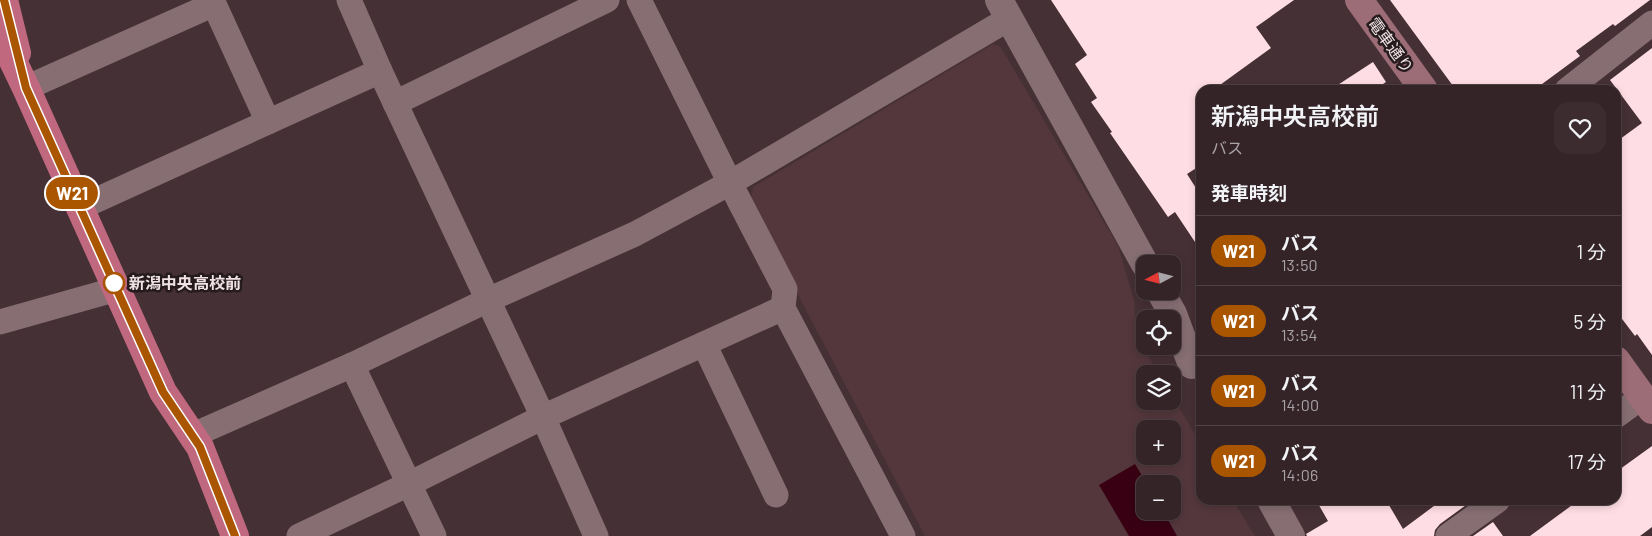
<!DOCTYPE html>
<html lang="ja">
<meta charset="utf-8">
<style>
:root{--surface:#342428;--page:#3c2c30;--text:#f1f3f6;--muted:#a9a4a8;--line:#4e4145}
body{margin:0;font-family:Barlow,"Noto Sans JP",sans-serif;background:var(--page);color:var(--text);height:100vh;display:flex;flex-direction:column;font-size:19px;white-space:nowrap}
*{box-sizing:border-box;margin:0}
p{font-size:16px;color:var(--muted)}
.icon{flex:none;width:28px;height:28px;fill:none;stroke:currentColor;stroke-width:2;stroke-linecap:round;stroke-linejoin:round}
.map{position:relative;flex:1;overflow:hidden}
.details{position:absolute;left:1196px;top:85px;width:425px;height:420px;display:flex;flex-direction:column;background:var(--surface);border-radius:15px;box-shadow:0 2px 8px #0003,0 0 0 1px var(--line)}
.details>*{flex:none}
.badge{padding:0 10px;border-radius:16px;font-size:18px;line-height:32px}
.needle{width:32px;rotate:263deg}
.tools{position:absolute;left:1136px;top:255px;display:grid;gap:10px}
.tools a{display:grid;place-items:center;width:45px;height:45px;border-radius:10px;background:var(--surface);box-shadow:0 2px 8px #0003,0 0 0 1px var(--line);font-size:25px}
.map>.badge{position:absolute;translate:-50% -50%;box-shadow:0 0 0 2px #fff}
h2{padding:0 15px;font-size:19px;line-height:45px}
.round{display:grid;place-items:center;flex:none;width:52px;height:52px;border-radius:15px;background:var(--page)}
.summary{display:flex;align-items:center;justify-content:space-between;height:85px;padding:0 15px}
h1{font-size:24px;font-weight:600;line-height:38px}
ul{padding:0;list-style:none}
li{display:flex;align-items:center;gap:15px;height:70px;padding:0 15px;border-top:1px solid var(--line)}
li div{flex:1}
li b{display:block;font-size:19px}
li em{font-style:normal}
li .badge{min-width:55px;font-weight:700;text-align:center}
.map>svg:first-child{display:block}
</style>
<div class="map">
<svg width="1652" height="536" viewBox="0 0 1652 536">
<rect width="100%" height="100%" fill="#453035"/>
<!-- built -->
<path fill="#53373d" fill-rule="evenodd" d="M993,44L1000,46L1118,246L1134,300L1137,337L1159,374H1145V401H1172L1173,397L1201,445V500H1233L1255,536H925L750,204L753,187ZM1145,429H1172V456H1145ZM1145,484H1172V511H1145Z"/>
<!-- water -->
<polygon fill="#390014" points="1135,464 1147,484 1145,484 1145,511 1163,511 1177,536 1129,536 1099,485"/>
<!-- building -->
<g fill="#ffdde4">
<polygon points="1051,0 1294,0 1256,27 1271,48 1213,90 1201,90 1201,165 1187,174 1201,196 1201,251 1175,212 1168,217 1110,133 1112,132 1091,102 1097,98 1075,64 1087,55"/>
<polygon points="1390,0 1650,0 1615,26 1613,24 1576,51 1580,56 1534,90 1456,90"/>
<polygon points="1652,48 1652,355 1637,334 1635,336 1616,311 1616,142 1642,123 1610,80"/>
<polygon points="1373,62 1386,82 1374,90 1330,90"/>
<polygon points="1652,446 1652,527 1640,536 1530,536 1579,500 1616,500 1616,472"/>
<polygon points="1316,500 1386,500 1403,529 1442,500 1473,500 1440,524 1435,530 1434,536 1307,536 1306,534 1328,521"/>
<polygon points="1493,522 1503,536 1473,536"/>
</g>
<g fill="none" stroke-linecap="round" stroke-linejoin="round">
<!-- minor -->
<g stroke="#866e73" stroke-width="25">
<polyline points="349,0 380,71 543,417 596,536"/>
<polyline points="639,0 730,183 785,289 783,308 903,536"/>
<polyline points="26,88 214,4 268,122"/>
<polyline points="1567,90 1652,23"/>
<polyline points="395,103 607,0"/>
<polyline points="79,208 380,71"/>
<polyline points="0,322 117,289"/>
<polyline points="704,344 776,495"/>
<polyline points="352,365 434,536"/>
<polyline points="1616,416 1642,397"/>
<polyline points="191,436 352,365 488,300 635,234 730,183 1010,18"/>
<polyline points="299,536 409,484 543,417 783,308"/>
<polyline points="1448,536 1498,500"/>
</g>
<!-- tertiary -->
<g stroke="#866e73" stroke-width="28">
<polyline points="999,0 1145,264"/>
<polyline points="1160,291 1173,314 1192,365 1201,360"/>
<polyline points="1271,500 1291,536"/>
</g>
<!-- secondary -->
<g stroke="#9c6c77" stroke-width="28">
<polyline points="1359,0 1424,90"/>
<polyline points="1616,360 1652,410"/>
</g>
<!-- trunk -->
<g stroke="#c0687e" stroke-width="28">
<polyline points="4,0 17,53"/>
<polyline points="0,34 26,88 163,392 200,447 235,536"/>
</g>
</g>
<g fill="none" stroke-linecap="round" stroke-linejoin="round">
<!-- line casing -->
<g stroke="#fff" stroke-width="11">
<polyline id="line" points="4,0 26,88 163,392 200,447 235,536"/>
</g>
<!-- line -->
<use href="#line" stroke="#a50" stroke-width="8"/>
</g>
<!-- markers -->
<circle fill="#fff" stroke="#a50" stroke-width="2.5" cx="114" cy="283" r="10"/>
<g text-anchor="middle" stroke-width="5" stroke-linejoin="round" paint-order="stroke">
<!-- street labels -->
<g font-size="16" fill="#efe1e4" stroke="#251b1d">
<text transform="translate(1391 45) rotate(54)" y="6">電車通り</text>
</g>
<!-- stop labels -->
<g font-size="16" font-weight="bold" fill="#efe1e4" stroke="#251b1d" text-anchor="start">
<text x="129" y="289">新潟中央高校前</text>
</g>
</g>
</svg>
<div class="tools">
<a><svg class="needle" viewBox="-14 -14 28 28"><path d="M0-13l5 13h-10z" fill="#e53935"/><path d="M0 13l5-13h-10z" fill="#a9a4a8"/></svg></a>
<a><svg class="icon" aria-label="locate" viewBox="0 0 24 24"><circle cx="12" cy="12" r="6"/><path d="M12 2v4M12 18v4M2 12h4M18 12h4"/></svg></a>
<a><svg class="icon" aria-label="layers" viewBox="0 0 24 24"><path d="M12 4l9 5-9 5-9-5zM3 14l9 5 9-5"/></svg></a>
<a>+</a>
<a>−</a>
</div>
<b class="badge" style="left:72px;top:193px;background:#a50;color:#fff">W21</b>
<section class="details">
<div class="summary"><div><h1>新潟中央高校前</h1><p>バス</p></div><a class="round"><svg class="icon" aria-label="heart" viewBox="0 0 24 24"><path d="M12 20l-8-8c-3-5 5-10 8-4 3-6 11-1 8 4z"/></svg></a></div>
<h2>発車時刻</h2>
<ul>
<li><span class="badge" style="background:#a50;color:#fff">W21</span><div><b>バス</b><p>13:50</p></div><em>1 分</em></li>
<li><span class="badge" style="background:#a50;color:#fff">W21</span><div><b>バス</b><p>13:54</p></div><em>5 分</em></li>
<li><span class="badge" style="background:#a50;color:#fff">W21</span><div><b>バス</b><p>14:00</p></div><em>11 分</em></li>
<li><span class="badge" style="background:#a50;color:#fff">W21</span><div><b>バス</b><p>14:06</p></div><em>17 分</em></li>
</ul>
</section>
</div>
